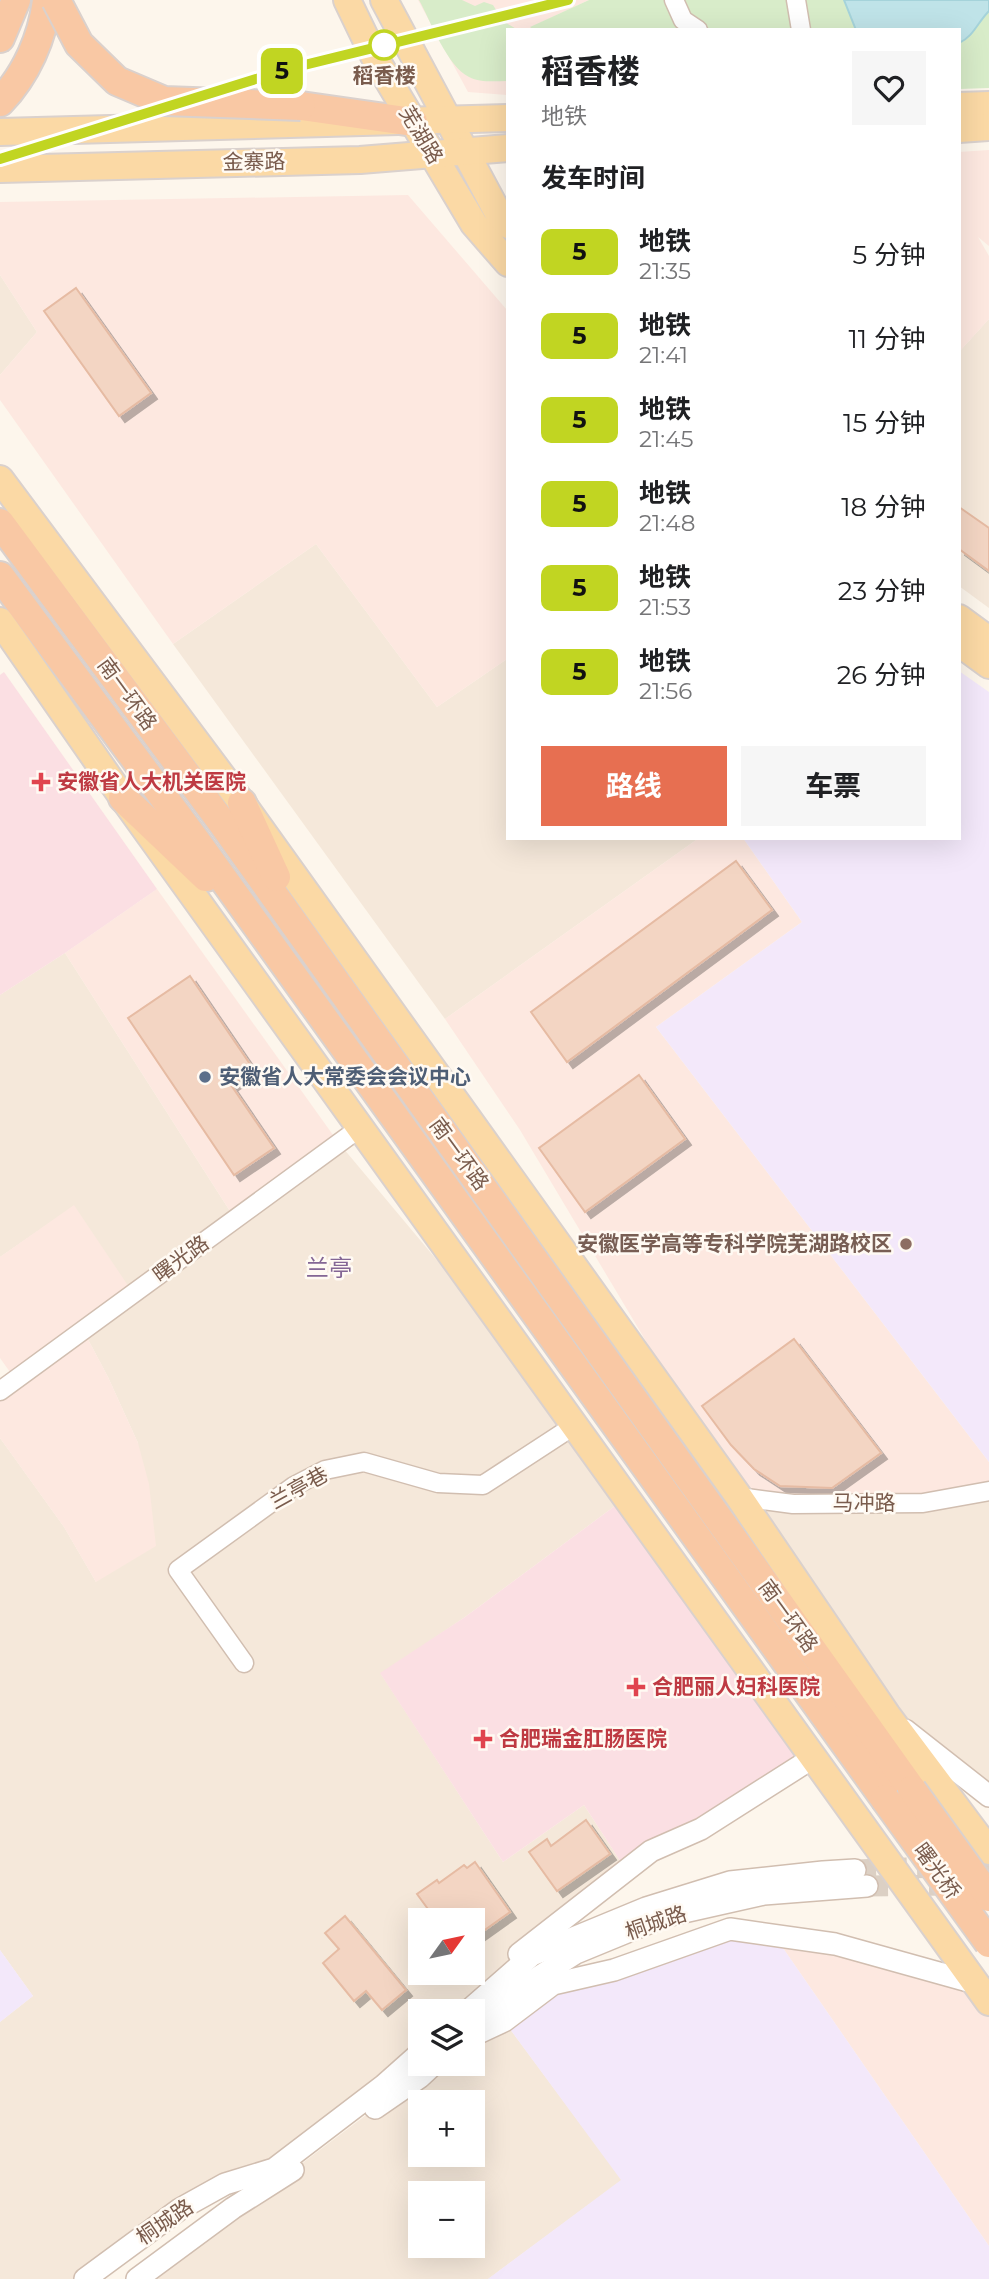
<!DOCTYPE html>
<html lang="zh">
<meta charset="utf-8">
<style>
:root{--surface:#fff;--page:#f6f6f6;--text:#202124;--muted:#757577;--accent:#e76f51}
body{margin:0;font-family:Montserrat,"Noto Sans SC",sans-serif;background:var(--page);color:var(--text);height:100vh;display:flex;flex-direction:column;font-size:26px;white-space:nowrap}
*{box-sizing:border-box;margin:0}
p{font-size:23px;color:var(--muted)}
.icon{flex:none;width:38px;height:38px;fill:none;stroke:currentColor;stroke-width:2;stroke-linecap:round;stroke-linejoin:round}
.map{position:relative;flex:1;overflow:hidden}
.panel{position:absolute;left:506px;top:28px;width:455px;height:812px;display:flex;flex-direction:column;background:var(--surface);border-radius:0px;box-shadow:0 7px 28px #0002}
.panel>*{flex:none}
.badge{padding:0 14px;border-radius:10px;font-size:24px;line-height:46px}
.needle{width:46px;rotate:57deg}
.controls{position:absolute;left:408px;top:1908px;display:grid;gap:14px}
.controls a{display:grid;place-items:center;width:77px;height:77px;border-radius:0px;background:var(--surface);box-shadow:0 7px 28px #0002;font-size:35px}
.map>.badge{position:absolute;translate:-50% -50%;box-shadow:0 0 0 4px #fff}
h2{padding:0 35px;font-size:26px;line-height:63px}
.round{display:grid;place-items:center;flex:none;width:74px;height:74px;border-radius:0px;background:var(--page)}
.overview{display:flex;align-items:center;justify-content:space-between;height:119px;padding:0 35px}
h1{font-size:33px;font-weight:700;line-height:52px}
.button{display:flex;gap:14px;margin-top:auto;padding:14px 35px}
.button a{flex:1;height:80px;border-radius:0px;background:var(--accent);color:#fff;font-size:28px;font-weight:700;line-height:80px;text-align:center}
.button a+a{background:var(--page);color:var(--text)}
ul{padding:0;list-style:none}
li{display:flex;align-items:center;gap:21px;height:84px;padding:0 35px}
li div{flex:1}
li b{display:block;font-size:26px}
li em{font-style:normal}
li .badge{min-width:77px;font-weight:700;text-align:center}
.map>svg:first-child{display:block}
</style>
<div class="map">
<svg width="989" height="2279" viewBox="0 0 989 2279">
<defs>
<filter id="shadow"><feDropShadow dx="6" dy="6" stdDeviation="0" flood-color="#0004"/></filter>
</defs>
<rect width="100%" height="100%" fill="#fdf6ec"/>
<!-- residential -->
<g fill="#f5e8da" fill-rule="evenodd">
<polygon points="0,275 37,332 0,375"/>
<polygon points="989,319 989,608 959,586 959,352"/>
<polygon points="316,544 437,707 507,659 508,838 699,838 445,1019 173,644"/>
<path d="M65,953L235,1219L338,1142L575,1425L627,1497L465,1617L381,1674L503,1862L584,1805L626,1870L468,2011H420V2053L274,2169L225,2184L85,2279H0V2022L33,1996L0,1950V1438L64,1527L96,1582L138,1443L108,1377L83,1330L74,1206L0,1257V995ZM420,1920H472V1972H420Z"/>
<polygon points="989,1491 989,1796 887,1715 739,1497"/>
<path d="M504,2021L622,2180L488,2279H137L284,2177L435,2063H472L473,2036ZM420,2102H472V2154H420ZM420,2193H472V2245H420Z"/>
</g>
<!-- commercial -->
<g fill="#fde8e0">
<polygon points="418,0 589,0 531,27 534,30 508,30 507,95 468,92"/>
<polygon points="989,150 989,246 978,237 989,256 989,319 959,352 959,152"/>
<polygon points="408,195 507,310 507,659 437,707 316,544 173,644 0,400 0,375 37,332 0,275 0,202"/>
<polygon points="699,838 743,838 802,922 656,1027 989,1462 989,1491 923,1503 739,1497 520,1130 445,1019"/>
<polygon points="157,889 338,1142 235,1219 65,953"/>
<polygon points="74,1205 133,1293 83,1330 108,1377 138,1443 149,1484 156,1546 96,1582 64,1527 0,1438 0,1391 15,1379 0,1358 0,1257"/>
<polygon points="774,1935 908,1965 989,2002 989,2246"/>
</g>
<!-- education -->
<g fill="#f3e8fa">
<polygon points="959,671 989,692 989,1462 656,1027 802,922 743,838 959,838"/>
<polygon points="730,1929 774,1935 989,2246 989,2279 488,2279 621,2180 504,2021 553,1984"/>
<polygon points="0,1950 33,1996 0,2022"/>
</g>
<!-- medical -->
<g fill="#fbdfe3">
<polygon points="4,672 157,889 65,953 0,995 0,675"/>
<polygon points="627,1497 814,1757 626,1870 584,1805 503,1862 380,1673 465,1617"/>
</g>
<!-- green -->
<g fill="#d8ecc9">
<path d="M419,0H462L475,6L484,2L493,5L503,21L518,30H508L507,81C495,81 481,83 469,77C447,66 431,22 419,0Z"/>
<polygon points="589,0 989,0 989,88 959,89 959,30 534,30 530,27"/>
</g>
<!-- water -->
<path fill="#bfe3e8" stroke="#a5d3da" stroke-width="2" d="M844,0H989V11C977,23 974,36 959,43V30H856Z"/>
<!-- building -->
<g fill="#f3d5c3" stroke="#e6bba3" stroke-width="2" filter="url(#shadow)">
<polygon points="76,288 151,393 119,416 44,311"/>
<polygon points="959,507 989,528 989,571 959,549"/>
<polygon points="736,861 772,910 567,1062 531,1012"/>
<polygon points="190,976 254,1070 231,1085 274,1148 234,1175 128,1018"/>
<polygon points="639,1075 685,1139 585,1212 539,1148"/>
<polygon points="794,1339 881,1453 832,1488 780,1486 754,1469 731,1445 702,1406"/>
<polygon points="586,1820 610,1854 557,1891 529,1852 547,1839 551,1846"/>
<polygon points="475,1862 510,1912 472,1939 472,1920 436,1920 417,1894 437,1880 439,1883 464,1865 467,1868"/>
<polygon points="345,1916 406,1990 382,2010 366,1991 354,2001 323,1963 339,1949 325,1933"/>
</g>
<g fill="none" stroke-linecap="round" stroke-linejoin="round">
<!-- tertiary-tunnel -->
<g stroke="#dcd0c4" stroke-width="21" stroke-dasharray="21 10" stroke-linecap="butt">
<polyline points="855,1870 989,1865"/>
<polyline points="867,1886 959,1885"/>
</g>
<!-- minor casing -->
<g stroke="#d1beb0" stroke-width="21">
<g id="minor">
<polyline points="674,0 683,20 698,30"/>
<polyline points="796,0 801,30"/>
<polyline points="0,1391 361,1127"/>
<polyline points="739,1497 793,1504 923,1503 989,1491"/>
<polyline points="244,1663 178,1570 294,1486 325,1470 364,1462 438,1483 483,1485 575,1425"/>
</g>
</g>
<!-- tertiary casing -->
<g stroke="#d1beb0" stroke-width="24">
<g id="tertiary">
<polyline points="905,1730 989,1796"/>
<polyline points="519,1954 651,1851 701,1829 814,1757"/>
<polyline points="468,2011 532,1955 646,1908 730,1882 823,1872 855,1870"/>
<polyline points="477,2026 512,1994 576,1953 666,1916 764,1894 867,1886"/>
<polyline points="472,2036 504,2021 553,1984 614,1970 730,1929 835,1944 975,1983"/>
<polyline points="375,2108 420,2077 435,2063"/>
<polyline points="85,2279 180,2209 225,2184 274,2169 384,2085 420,2053"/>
<polyline points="137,2279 233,2208 293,2170"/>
</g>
</g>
<!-- primary casing -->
<g stroke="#dad1cd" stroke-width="30">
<g id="primary">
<polyline points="347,0 375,58 474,224 508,263"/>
<polyline points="384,0 498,213 508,225"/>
<polyline points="959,106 989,105"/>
<polyline points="959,129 989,127"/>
<polyline points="0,132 508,118"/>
<polyline points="0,169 360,160 508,148"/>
<polyline points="0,479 242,803 739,1497 887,1715 989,1851"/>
<polyline points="959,618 989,640"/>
<polyline points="0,621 123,798 989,2002"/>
<polyline points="959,643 989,665"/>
</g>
</g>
<!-- trunk casing -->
<g stroke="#dad1cd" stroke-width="32">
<g id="trunk">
<polyline points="0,38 16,0"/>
<path d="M0,102C26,75 43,37 47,0"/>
<polyline points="301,106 413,122"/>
<polyline points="0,523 223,824 912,1790"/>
<polyline points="0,576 196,841 885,1799"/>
<polyline points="123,798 206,877"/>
<polyline points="242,803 276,877"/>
</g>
</g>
<!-- minor -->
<use href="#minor" stroke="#fff" stroke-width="18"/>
<!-- tertiary -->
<use href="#tertiary" stroke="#fff" stroke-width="21"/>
<!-- primary -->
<use href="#primary" stroke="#fbd9a5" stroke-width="26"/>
<!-- trunk -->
<use href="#trunk" stroke="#f9c8a4" stroke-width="28"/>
<!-- trunk-bridge casing -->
<g stroke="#dad1cd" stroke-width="32" stroke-linecap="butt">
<g id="trunk-bridge">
<polyline points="56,0 79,44 117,81 164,101 301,106"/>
<polyline points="912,1790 989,1897"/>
<polyline points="885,1799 989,1943"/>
</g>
</g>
<!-- trunk-bridge -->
<use href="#trunk-bridge" stroke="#f9c8a4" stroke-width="28"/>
</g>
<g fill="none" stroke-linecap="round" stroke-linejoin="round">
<!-- line casing -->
<g stroke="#fff" stroke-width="16">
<polyline id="line" points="0,159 288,69 568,0"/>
</g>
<!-- line -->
<use href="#line" stroke="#c1d522" stroke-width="10"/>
</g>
<!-- markers -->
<circle fill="#fff" stroke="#c1d522" stroke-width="3.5" cx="384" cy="45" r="14"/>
<g fill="#e0444e" stroke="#fffaf3" stroke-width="2.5">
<path d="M37.5 771.5h7v7h7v7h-7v7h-7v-7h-7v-7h7z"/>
<path d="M632.5 1676.5h7v7h7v7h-7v7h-7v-7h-7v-7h7z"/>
<path d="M479.5 1728.5h7v7h7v7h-7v7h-7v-7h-7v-7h7z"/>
</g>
<circle fill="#5c6f8a" stroke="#fffaf3" stroke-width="2.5" cx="205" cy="1077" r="7"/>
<circle fill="#8d6e63" stroke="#fffaf3" stroke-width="2.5" cx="906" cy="1244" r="7"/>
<g text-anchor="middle" stroke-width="5" stroke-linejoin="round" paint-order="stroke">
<!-- stop labels -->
<g font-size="21" font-weight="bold" fill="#7a5c4d" stroke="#fffaf3">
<text x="384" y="83">稻香楼</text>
</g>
<!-- street labels -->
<g font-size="21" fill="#7a5c4d" stroke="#fffaf3">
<text transform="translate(421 135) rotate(59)" y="7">芜湖路</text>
<text transform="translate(254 162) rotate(-1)" y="7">金寨路</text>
<text transform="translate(127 694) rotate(54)" y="7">南一环路</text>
<text transform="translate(459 1154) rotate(54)" y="7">南一环路</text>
<text transform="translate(181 1259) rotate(-36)" y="7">曙光路</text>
<text transform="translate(299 1488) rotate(-29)" y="7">兰亭巷</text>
<text x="864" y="1510">马冲路</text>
<text transform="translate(788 1616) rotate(54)" y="7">南一环路</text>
<text transform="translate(937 1871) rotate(54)" y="7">曙光桥</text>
<text transform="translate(656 1923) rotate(-19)" y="7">桐城路</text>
<text transform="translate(165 2222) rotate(-34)" y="7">桐城路</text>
</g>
<!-- health labels -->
<g font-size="21" font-weight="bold" fill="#be3a42" stroke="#fffaf3" text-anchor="start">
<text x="57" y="789">安徽省人大机关医院</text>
<text x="652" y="1694">合肥丽人妇科医院</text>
<text x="499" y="1746">合肥瑞金肛肠医院</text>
</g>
<!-- service labels -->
<g font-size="21" font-weight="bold" fill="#4e5e75" stroke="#fffaf3" text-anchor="start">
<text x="219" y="1084">安徽省人大常委会会议中心</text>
</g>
<!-- education labels -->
<g font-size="21" font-weight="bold" fill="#785e54" stroke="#fffaf3" text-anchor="end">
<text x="892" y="1251">安徽医学高等专科学院芜湖路校区</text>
</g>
<!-- neighbourhood labels -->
<g font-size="23" fill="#846695" stroke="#fffaf3">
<text x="329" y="1276">兰亭</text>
</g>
</g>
</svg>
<div class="controls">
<a><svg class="needle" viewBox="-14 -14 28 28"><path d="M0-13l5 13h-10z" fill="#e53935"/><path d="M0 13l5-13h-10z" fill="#757577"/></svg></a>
<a><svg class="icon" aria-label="layers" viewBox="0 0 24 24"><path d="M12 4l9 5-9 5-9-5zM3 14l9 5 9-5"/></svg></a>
<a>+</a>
<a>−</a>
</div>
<b class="badge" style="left:282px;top:71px;background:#c1d522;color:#111">5</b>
<section class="panel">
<div class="overview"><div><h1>稻香楼</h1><p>地铁</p></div><a class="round"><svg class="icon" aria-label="heart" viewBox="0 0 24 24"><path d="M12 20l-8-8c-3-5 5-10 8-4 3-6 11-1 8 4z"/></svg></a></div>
<h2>发车时间</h2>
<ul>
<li><span class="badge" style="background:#c1d522;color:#111">5</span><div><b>地铁</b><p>21:35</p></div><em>5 分钟</em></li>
<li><span class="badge" style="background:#c1d522;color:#111">5</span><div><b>地铁</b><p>21:41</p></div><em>11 分钟</em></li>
<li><span class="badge" style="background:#c1d522;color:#111">5</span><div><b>地铁</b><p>21:45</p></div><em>15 分钟</em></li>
<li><span class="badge" style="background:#c1d522;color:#111">5</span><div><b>地铁</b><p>21:48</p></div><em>18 分钟</em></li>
<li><span class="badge" style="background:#c1d522;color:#111">5</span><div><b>地铁</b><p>21:53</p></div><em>23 分钟</em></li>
<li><span class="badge" style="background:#c1d522;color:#111">5</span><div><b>地铁</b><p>21:56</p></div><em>26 分钟</em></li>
</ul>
<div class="button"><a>路线</a><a>车票</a></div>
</section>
</div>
